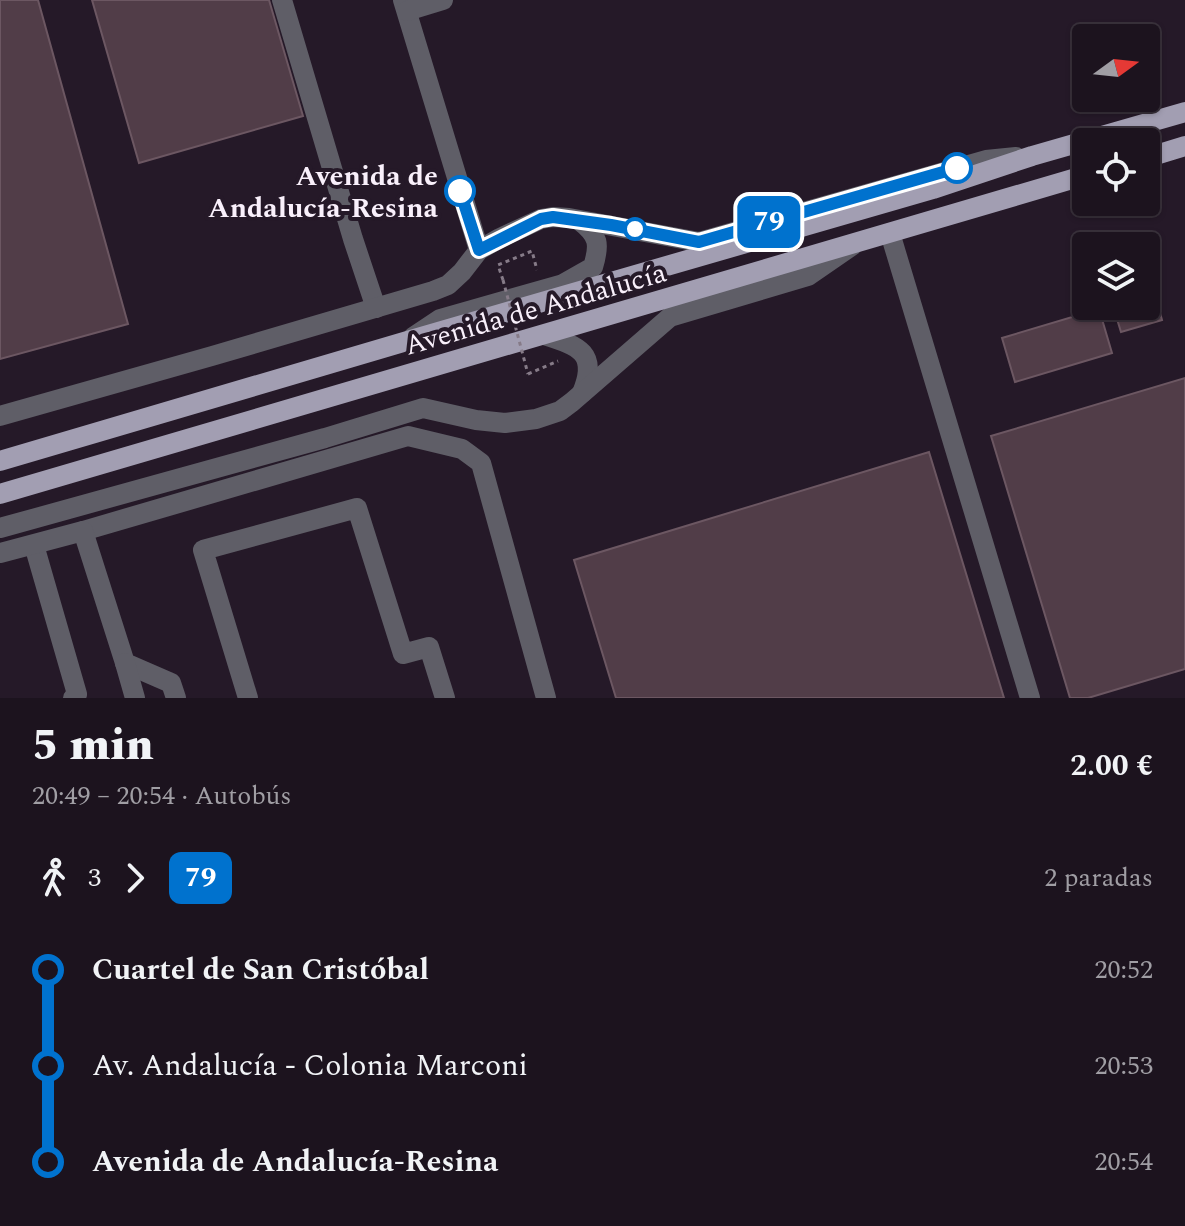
<!DOCTYPE html>
<html lang="es">
<meta charset="utf-8">
<style>
:root{--surface:#1c131e;--page:#251c27;--text:#f1f3f6;--muted:#a09ea4;--line:#3a323c}
body{margin:0;font-family:Spectral,serif;background:var(--page);color:var(--text);height:100vh;display:flex;flex-direction:column;font-size:30px;white-space:nowrap}
*{box-sizing:border-box;margin:0}
p{font-size:26px;color:var(--muted)}
.icon{flex:none;width:44px;height:44px;fill:none;stroke:currentColor;stroke-width:2;stroke-linecap:round;stroke-linejoin:round}
.map{position:relative;height:698px;overflow:hidden}
.sheet{display:flex;flex-direction:column;background:var(--surface);flex:1}
.sheet>*{flex:none}
.badge{padding:0 16px;border-radius:12px;font-size:28px;line-height:52px}
.needle{width:52px;rotate:75deg}
.controls{position:absolute;left:1072px;top:24px;display:grid;gap:16px}
.controls a{display:grid;place-items:center;width:88px;height:88px;border-radius:8px;background:var(--surface);box-shadow:0 2px 6px #0004,0 0 0 2px var(--line);font-size:40px}
.map>.badge{position:absolute;translate:-50% -50%;box-shadow:0 0 0 4px #fff}
.legs{display:flex;align-items:center;gap:12px;height:88px;padding:0 32px;font-size:26px}
.legs p{margin-inline-start:auto}
.overview{display:flex;align-items:center;justify-content:space-between;height:136px;padding:0 32px}
h1{font-size:44px;font-weight:800;line-height:60px}
ul{padding:0 32px;list-style:none}
li{display:flex;align-items:center;gap:28px;height:96px;font-size:30px}
li i{display:grid;place-items:center;width:12px;height:100%;margin:0 10px;background:currentColor}
li i::after{content:'';width:20px;height:20px;margin:-10px;border:6px solid;border-radius:50%;background:var(--surface)}
li p{margin-inline-start:auto}
li:first-child i{background:linear-gradient(#0000 50%,currentColor 0)}
li:last-child i{background:linear-gradient(currentColor 50%,#0000 0)}
.map>svg:first-child{display:block}
</style>
<div class="map">
<svg width="1185" height="698" viewBox="0 0 1185 698">
<rect width="100%" height="100%" fill="#251928"/>
<!-- building -->
<g fill="#513d48" stroke="#6c5762" stroke-width="2">
<polygon points="0,0 38,0 128,324 0,359"/>
<polygon points="92,0 269,0 303,116 139,163"/>
<polygon points="1151,280 1162,320 1121,332 1113,306 1146,306 1146,281"/>
<polygon points="1099,309 1112,353 1015,382 1002,338"/>
<polygon points="1185,378 1185,669 1088,698 1070,698 991,436"/>
<polygon points="929,452 1004,698 616,698 574,560"/>
</g>
<g fill="none" stroke-linecap="round" stroke-linejoin="round">
<!-- path -->
<g stroke="#867b88" stroke-width="3" stroke-dasharray="4 4" stroke-linecap="butt">
<polyline points="503,280 498,265 532,251 537,270"/>
<polyline points="528,374 558,361"/>
</g>
<!-- minor -->
<g stroke="#5f5e67" stroke-width="20">
<polyline points="282,0 353,239 376,308"/>
<polyline points="403,0 479,250"/>
<polyline points="407,11 443,0"/>
<polyline points="890,233 1030,698"/>
<path d="M544,335C578,346 599,352 582,393"/>
<path d="M413,337L440,319L563,284L593,267C600,244 599,236 580,221"/>
<polyline points="0,416 212,356 433,291 448,285 462,272 479,250 500,238 541,219 553,217 569,218 699,242 986,160 1016,157"/>
<polyline points="0,528 325,438 423,408 476,420 505,423 536,419 560,411 572,402 670,317 808,276 853,245"/>
<polyline points="83,531 408,436 462,449 481,463 546,698"/>
<polyline points="34,545 77,694 73,698"/>
<polyline points="0,553 83,531 125,663 171,683 176,698"/>
<polyline points="125,663 135,698"/>
<polyline points="248,698 203,550 357,508 403,654 429,647 445,698"/>
</g>
<!-- major -->
<g stroke="#a29eb2" stroke-width="20">
<polyline points="1146,158 1185,146"/>
<polyline points="0,461 407,341 933,189 1032,156 1185,112"/>
<polyline points="0,494 1086,175"/>
</g>
<!-- path-bridge -->
<polyline stroke="#867b88" stroke-width="3" stroke-dasharray="4 4" stroke-linecap="butt" points="503,280 528,374"/>
</g>
<g fill="none" stroke-linecap="round" stroke-linejoin="round">
<!-- line-1 casing -->
<g stroke="#fff" stroke-width="18">
<polyline id="line-1" points="460,191 479,250 541,219 553,217 611,225 699,242 957,168"/>
</g>
<!-- line-1 -->
<use href="#line-1" stroke="#0072ce" stroke-width="12"/>
</g>
<!-- markers -->
<g fill="#fff" stroke="#0072ce" stroke-width="4">
<circle cx="957" cy="168" r="14"/>
<circle cx="460" cy="191" r="14"/>
<circle cx="635" cy="229" r="10"/>
</g>
<g text-anchor="middle" stroke-width="8" stroke-linejoin="round" paint-order="stroke">
<!-- stop labels -->
<g font-size="28" font-weight="bold" fill="#f9f0fb" stroke="#251928" text-anchor="end">
<text x="438" y="185">Avenida de<tspan x="438" dy="32">Andalucía-Resina</tspan></text>
</g>
<!-- street labels -->
<g font-size="28" fill="#f9f0fb" stroke="#251928">
<text transform="translate(535 308) rotate(-16)" y="10">Avenida de Andalucía</text>
</g>
</g>
</svg>
<div class="controls">
<a><svg class="needle" viewBox="-14 -14 28 28"><path d="M0-13l5 13h-10z" fill="#e53935"/><path d="M0 13l5-13h-10z" fill="#a09ea4"/></svg></a>
<a><svg class="icon" aria-label="locate" viewBox="0 0 24 24"><circle cx="12" cy="12" r="6"/><path d="M12 2v4M12 18v4M2 12h4M18 12h4"/></svg></a>
<a><svg class="icon" aria-label="layers" viewBox="0 0 24 24"><path d="M12 4l9 5-9 5-9-5zM3 14l9 5 9-5"/></svg></a>
</div>
<b class="badge" style="left:769px;top:222px;background:#0072ce;color:#fff">79</b>
</div>
<section class="sheet">
<div class="overview"><div><h1>5 min</h1><p>20:49 – 20:54 · Autobús</p></div><b>2.00 €</b></div>
<div class="legs"><svg class="icon" aria-label="walk" viewBox="0 0 24 24"><circle cx="13" cy="4" r="2"/><path d="M13 8l-2 6 4 7M11 14l-3 7M7 12l3-4h3l4 4"/></svg>3<svg class="icon" aria-label="forward" viewBox="0 0 24 24"><path d="M9 5l7 7-7 7"/></svg><b class="badge" style="background:#0072ce;color:#fff">79</b><p>2 paradas</p></div>
<ul>
<li><i style="color:#0072ce"></i><b>Cuartel de San Cristóbal</b><p>20:52</p></li>
<li><i style="color:#0072ce"></i><span>Av. Andalucía - Colonia Marconi</span><p>20:53</p></li>
<li><i style="color:#0072ce"></i><b>Avenida de Andalucía-Resina</b><p>20:54</p></li>
</ul>
</section>
